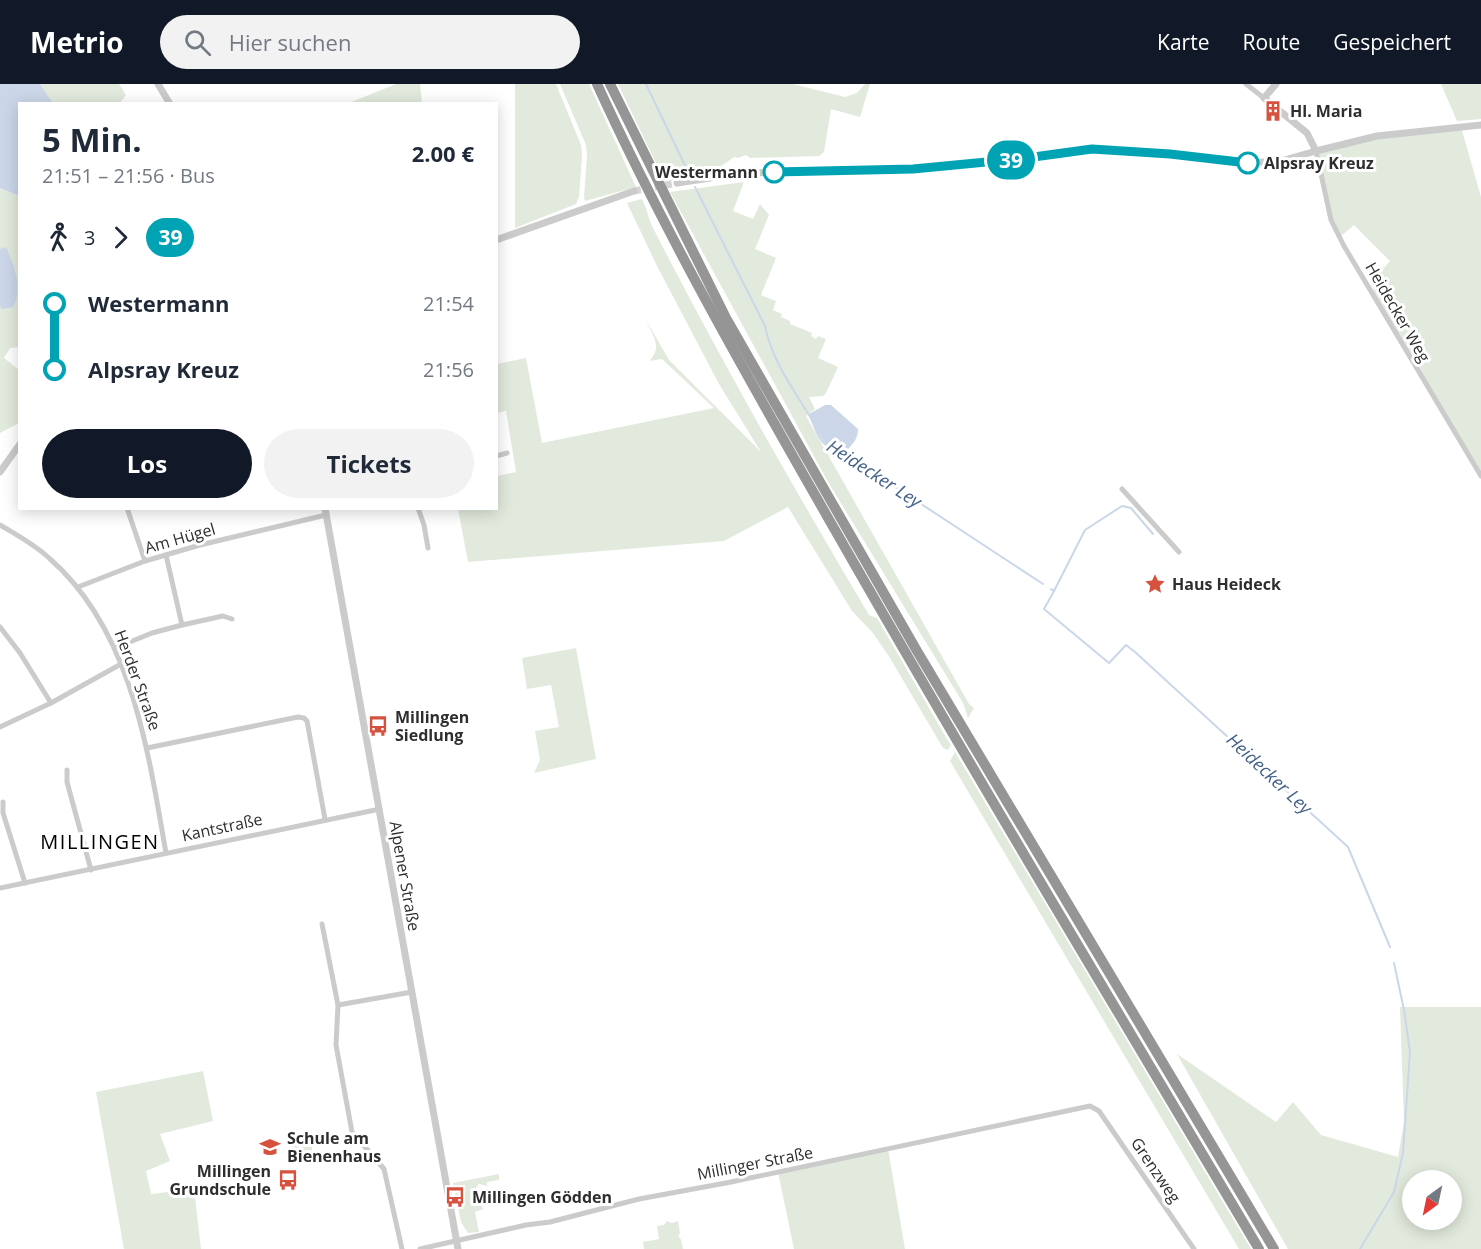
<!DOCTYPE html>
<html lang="de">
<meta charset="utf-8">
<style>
:root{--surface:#fff;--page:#f2f2f3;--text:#1f2937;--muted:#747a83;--accent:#111827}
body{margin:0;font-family:"Open Sans",sans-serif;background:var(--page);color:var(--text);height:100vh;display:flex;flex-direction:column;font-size:22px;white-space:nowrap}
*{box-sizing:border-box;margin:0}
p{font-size:20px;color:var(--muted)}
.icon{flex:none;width:33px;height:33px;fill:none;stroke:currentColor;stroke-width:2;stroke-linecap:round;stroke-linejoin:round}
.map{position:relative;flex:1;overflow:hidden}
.sheet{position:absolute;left:18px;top:18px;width:480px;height:408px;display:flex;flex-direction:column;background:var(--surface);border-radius:0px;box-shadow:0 3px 15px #0003}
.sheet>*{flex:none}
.badge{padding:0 12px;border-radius:20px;font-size:21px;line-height:39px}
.needle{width:39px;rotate:213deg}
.tools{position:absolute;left:1402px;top:1086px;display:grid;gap:12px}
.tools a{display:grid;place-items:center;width:60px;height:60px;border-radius:50%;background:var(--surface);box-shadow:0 3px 15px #0003;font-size:30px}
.map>.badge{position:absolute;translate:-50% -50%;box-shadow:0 0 0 3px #fff}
.legs{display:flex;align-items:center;gap:9px;height:66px;padding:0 24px;font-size:20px}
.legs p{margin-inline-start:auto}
.overview{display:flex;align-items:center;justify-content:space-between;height:102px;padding:0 24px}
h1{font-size:33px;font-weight:700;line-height:45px}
.cta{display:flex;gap:12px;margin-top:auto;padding:12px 24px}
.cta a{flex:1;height:69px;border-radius:36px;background:var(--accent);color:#fff;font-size:24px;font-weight:700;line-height:69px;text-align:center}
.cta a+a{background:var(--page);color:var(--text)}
ul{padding:0 24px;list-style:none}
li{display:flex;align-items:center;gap:21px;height:66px;font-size:22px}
li i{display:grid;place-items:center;width:9px;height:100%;margin:0 8px;background:currentColor}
li i::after{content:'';width:15px;height:15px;margin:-8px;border:4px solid;border-radius:50%;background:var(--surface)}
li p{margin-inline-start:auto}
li:first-child i{background:linear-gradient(#0000 50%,currentColor 0)}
li:last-child i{background:linear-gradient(currentColor 50%,#0000 0)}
header{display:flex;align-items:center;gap:36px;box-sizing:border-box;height:84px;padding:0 30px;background:var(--accent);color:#fff}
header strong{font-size:28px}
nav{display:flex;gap:33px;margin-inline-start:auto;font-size:21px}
.search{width:420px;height:54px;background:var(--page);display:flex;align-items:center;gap:15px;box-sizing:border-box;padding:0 21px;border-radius:33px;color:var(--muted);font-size:22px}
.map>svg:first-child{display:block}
</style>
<header>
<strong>Metrio</strong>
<div class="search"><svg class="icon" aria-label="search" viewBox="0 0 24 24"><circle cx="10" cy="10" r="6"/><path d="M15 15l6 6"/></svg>Hier suchen</div>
<nav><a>Karte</a><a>Route</a><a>Gespeichert</a></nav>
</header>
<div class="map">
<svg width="1481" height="1165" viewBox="0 0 1481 1165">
<rect width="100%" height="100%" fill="#fff"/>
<!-- green -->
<g fill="#e2eadd" fill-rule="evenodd">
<polygon points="40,0 119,0 126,11 120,19 53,19"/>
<polygon points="396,0 420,0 422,19 349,19"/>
<polygon points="515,0 556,0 581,61 582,73 579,113 576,120 515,144"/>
<polygon points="560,0 589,0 636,103 585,117 584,114 587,72 586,61"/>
<polygon points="618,0 793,0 845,13 857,9 865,0 870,0 860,33 831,25 824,68 819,72 750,74 746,71 738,74 734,73 716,86 665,98"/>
<polygon points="1441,0 1481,0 1481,35 1457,37"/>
<polygon points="1461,43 1481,113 1481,392 1382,227 1371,199 1390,177 1354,141 1340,153 1335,144 1316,67 1377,52"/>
<polygon points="744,98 733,127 753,135 760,120 769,131 755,165 776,174 761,211 776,217 773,226 782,230 781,233 790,237 790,240 812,249 811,252 816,255 818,252 826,255 818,274 838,283 826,309 823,312 809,313 815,325 806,332 969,620 974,624 968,634 963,619 828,398 670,108"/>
<polygon points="0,104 19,112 19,263 10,264 4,274 19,286 20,342 17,340 0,349 0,222 3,225 6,164 0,165"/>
<path d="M642,115C647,125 648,133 652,142C720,275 793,403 869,531L877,534L947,655L951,661L948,666L943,664L890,574L873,549L852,527L788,423L724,457L468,478L458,425L496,424L497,392L516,388L506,327L497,329V280L526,274L542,359L714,324L662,275L649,277C663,263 653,253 646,236L669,276L761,368L719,300L657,182L627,119Z"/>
<polygon points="576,564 596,675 534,689 540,676 535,647 559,643 551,601 527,605 522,574"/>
<polygon points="955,668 1245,1155 1251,1165 1239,1165 950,677"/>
<path d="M1400,923H1481V1165H1288L1177,970L1276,1038L1293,1018L1321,1051L1398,1073L1404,1038ZM1452,1096V1136H1413V1096Z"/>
<polygon points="203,987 213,1037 160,1050 170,1077 146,1087 151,1110 194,1105 201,1165 124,1165 96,1008"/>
<polygon points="307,1052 310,1054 314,1074 310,1079 293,1071 294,1067 292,1064"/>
<polygon points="888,1065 905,1165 794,1165 778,1088"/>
<polygon points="499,1090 499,1096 487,1098 487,1102 479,1100 476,1103 483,1125 475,1128 479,1148 468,1149 461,1138 453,1099"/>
<polygon points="667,1137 672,1139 678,1137 680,1150 678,1151 681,1156 683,1165 644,1165 643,1158 659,1155 657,1142 664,1141"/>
</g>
<!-- water -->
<g fill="#cbd7e9">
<polygon points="0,0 40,0 53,19 20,20 19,112 0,104"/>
<path d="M6,163C14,180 23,205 13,223L2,225L0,222V165Z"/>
<path d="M825,321H831L858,345C858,355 853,360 846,367C824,368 817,347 809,330Z"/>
</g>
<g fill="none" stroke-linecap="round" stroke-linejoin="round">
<!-- stream -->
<g stroke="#cbd7e9" stroke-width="2">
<polyline points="646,0 690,92"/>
<path d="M695,103L765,242C772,276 791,302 809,331C814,339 816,350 822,357C827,363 834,366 842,368L1043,500"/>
<polyline points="1051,505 1054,507 1044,525 1109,579 1126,561 1135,568 1348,763 1390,863"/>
<polyline points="1054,507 1085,446 1122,422 1131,424 1153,450"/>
<polyline points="1360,1165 1394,1108 1403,1069 1410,968 1404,926 1394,879"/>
</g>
<!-- tertiary-tunnel -->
<polyline stroke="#d5d5d5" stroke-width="7" stroke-dasharray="7 3.5" stroke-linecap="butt" points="634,107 677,99"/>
<!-- minor -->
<g stroke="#cbcbcb" stroke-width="5">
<polyline points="1246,0 1264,14"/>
<polyline points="1316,67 1331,136 1344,162 1481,392"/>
<polyline points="496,372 507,369"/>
<polyline points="1122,405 1179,468"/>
<polyline points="127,424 145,477"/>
<polyline points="418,424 424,441 428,464"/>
<path d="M0,441C17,451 35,461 49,474C132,546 148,667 166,769"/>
<polyline points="78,503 145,477 200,461 326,431"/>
<polyline points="182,541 223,532 232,535"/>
<polyline points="0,543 20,569 51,619"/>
<polyline points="115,564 152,549 182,541 166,471"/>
<polyline points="0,643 51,619 121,580"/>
<polyline points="147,664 298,633 304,634 307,637 325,735"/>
<polyline points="67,686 67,698 91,786"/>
<polyline points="3,718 3,729 25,799"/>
<polyline points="0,804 380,725"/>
<polyline points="322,840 338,921 336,961 352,1048 384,1085 402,1165"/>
<polyline points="338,921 412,908"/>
<polyline points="420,1165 526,1141 550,1138 639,1115 731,1098 1090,1022 1099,1027 1194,1165"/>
</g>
<!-- tertiary -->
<g stroke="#cbcbcb" stroke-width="7">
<polyline points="158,0 170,20"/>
<polyline points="1276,0 1264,14 1307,49 1316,67"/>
<polyline points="677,99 736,90 771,88 913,85 1019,76 1092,65 1170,70 1248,79 1281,77 1316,67 1377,52 1481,41"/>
<polyline points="496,156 634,107"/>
<polyline points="0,388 20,360"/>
<polyline points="325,424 458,1165"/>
</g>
<!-- motorway -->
<g stroke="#959595" stroke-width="10">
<path d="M597,0C667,153 751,299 835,446C973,688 1117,926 1259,1165"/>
<polyline points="610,0 726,234 917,567 1274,1165"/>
</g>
</g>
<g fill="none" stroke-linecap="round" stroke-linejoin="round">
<!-- line-1 casing -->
<g stroke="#fff" stroke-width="14">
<polyline id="line-1" points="774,88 913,85 1019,75 1092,65 1170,70 1248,79"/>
</g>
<!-- line-1 -->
<use href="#line-1" stroke="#00a3b4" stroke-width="9"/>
</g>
<!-- icons -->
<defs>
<g id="building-bare" transform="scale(1.62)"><path d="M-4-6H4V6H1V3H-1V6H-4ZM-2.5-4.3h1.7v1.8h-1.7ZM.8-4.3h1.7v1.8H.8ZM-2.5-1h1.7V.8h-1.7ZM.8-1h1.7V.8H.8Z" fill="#d6523f" stroke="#fff" stroke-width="2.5" paint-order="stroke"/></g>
<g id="sight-bare" transform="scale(1.62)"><path d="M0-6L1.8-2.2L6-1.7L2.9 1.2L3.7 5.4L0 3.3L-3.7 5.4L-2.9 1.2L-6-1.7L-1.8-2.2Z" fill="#d6523f" stroke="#fff" stroke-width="2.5" paint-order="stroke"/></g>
<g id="bus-bare" transform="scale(1.62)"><path d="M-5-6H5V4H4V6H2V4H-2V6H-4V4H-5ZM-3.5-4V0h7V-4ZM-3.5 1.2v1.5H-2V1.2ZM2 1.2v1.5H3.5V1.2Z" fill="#d6523f" stroke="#fff" stroke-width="2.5" paint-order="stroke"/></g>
<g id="school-bare" transform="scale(1.62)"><path d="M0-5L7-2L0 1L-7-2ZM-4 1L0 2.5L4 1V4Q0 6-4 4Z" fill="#d6523f" stroke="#fff" stroke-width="2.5" paint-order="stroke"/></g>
</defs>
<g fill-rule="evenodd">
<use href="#building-bare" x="1273" y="27"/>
<use href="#sight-bare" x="1155" y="500"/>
<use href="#bus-bare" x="378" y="642"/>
<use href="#school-bare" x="270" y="1063"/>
<use href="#bus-bare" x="288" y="1096"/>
<use href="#bus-bare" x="455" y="1113"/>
</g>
<!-- markers -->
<g fill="#fff" stroke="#00a3b4" stroke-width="3">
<circle cx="1248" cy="79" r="10"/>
<circle cx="774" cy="88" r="10"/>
</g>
<g text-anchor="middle" stroke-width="6" stroke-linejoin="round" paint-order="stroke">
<!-- poi labels -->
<g font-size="16" font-weight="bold" fill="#2e2e2e" stroke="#fff" text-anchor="start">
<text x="1290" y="33">Hl. Maria</text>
<text x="1172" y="506">Haus Heideck</text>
<text x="395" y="639">Millingen<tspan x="395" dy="18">Siedlung</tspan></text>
<text x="287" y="1060">Schule am<tspan x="287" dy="18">Bienenhaus</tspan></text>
<text x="271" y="1093" text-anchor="end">Millingen<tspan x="271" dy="18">Grundschule</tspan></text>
<text x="472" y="1119">Millingen Gödden</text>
</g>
<!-- stop labels -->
<g font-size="16" font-weight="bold" fill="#2e2e2e" stroke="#fff" text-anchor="start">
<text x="1264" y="85">Alpsray Kreuz</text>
<text x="758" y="94" text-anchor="end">Westermann</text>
</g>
<!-- street labels -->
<g font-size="16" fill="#2e2e2e" stroke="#fff">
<text transform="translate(1398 228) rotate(60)" y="6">Heidecker Weg</text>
<text transform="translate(180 454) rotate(-16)" y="6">Am Hügel</text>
<text transform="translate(138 596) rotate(70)" y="6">Herder Straße</text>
<text transform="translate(222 743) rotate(-12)" y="6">Kantstraße</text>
<text transform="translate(405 792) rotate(80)" y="6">Alpener Straße</text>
<text transform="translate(755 1079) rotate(-11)" y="6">Millinger Straße</text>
<text transform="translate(1156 1086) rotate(56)" y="6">Grenzweg</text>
</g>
<!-- water labels -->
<g font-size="18" font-style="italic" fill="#436089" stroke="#fff">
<text transform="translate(874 390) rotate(33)" y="6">Heidecker Ley</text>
<text transform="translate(1269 690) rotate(43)" y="6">Heidecker Ley</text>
</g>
<!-- quarter labels -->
<g font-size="20" letter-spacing="1.5" fill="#000" stroke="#fff">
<text x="100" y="765">MILLINGEN</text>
</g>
</g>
</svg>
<div class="tools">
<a><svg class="needle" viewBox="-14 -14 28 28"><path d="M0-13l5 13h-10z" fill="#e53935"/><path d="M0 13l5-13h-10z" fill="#747a83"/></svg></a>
</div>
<b class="badge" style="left:1011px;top:76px;background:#00a3b4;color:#fff">39</b>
<section class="sheet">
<div class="overview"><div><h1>5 Min.</h1><p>21:51 – 21:56 · Bus</p></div><b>2.00 €</b></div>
<div class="legs"><svg class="icon" aria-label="walk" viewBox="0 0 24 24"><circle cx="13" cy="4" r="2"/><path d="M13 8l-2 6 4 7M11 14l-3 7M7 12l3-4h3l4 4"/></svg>3<svg class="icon" aria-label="forward" viewBox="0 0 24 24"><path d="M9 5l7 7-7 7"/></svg><b class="badge" style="background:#00a3b4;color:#fff">39</b></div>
<ul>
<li><i style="color:#00a3b4"></i><b>Westermann</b><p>21:54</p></li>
<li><i style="color:#00a3b4"></i><b>Alpsray Kreuz</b><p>21:56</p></li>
</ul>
<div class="cta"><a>Los</a><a>Tickets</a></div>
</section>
</div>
